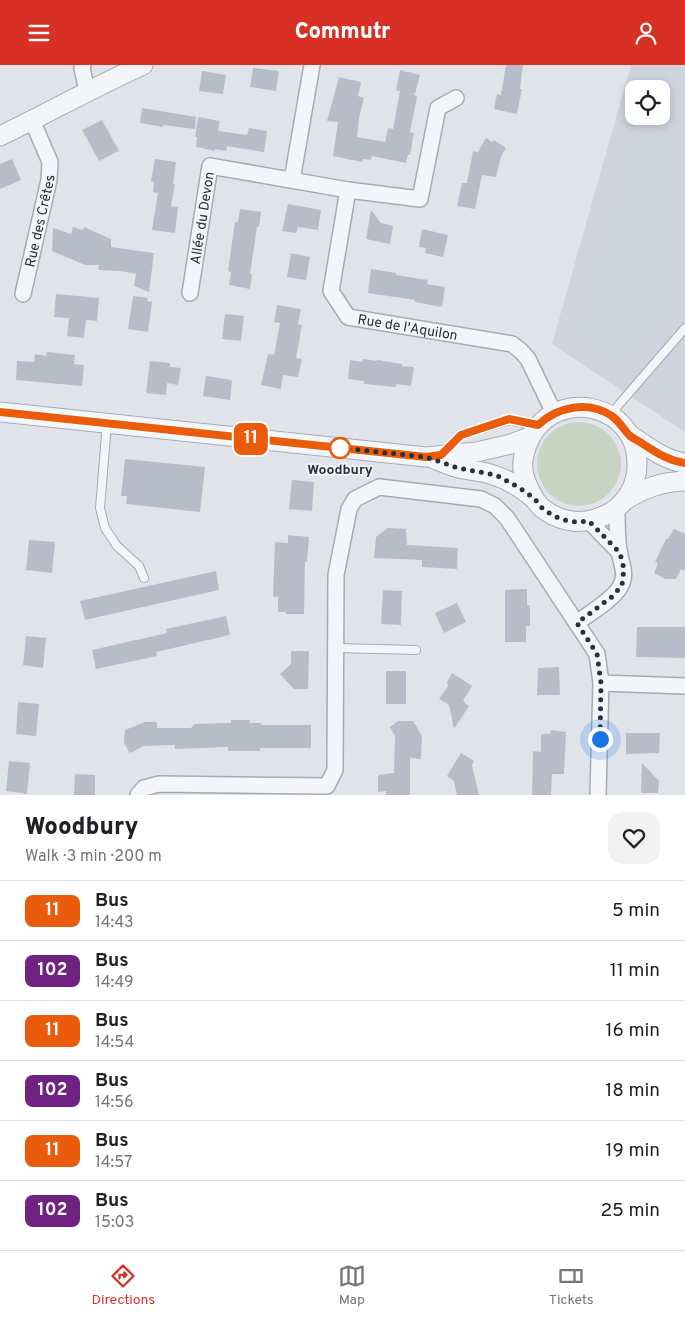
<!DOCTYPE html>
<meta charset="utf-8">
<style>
:root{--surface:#fff;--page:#f2f2f2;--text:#202124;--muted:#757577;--line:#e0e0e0;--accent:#d93025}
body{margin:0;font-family:Overpass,sans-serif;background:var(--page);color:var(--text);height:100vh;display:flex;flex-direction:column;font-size:19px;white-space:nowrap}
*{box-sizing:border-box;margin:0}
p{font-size:16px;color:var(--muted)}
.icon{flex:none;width:28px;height:28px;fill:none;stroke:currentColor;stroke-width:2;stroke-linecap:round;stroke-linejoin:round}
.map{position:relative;height:730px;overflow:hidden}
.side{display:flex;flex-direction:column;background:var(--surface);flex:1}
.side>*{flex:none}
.badge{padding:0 10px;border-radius:8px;font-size:18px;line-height:32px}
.fabs{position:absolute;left:625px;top:15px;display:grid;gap:10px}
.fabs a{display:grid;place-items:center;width:45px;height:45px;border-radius:10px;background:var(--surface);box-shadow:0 2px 8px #0003;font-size:25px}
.you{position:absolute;width:25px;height:25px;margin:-12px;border:4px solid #fff;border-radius:50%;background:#1a73e8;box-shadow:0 0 0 8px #1a73e833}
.map>.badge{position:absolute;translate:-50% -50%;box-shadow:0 0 0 2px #fff}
.round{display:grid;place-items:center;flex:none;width:52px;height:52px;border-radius:15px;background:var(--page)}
.headline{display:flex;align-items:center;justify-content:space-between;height:85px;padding:0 25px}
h1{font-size:24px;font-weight:800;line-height:38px}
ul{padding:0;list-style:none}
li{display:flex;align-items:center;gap:15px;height:60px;padding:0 25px;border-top:1px solid var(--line)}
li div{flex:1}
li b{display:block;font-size:19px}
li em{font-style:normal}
li .badge{min-width:55px;font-weight:700;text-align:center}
header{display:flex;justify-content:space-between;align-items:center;height:65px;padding:0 25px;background:var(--accent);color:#fff;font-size:22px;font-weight:800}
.menu{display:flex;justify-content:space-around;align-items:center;height:70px;border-top:1px solid var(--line);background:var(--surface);font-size:14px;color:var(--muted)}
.menu a{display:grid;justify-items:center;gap:2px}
.menu .on{color:var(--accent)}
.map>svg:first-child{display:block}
</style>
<header><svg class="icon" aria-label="menu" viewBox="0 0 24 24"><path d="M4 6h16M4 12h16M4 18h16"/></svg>Commutr<svg class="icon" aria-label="person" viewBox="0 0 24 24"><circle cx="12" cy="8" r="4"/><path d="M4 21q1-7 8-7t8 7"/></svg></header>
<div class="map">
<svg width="685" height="730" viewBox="0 0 685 730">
<rect width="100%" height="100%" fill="#e0e4ea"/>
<!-- built -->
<path fill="#ced3dd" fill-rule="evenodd" d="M631,0H685V367L552,279ZM634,24H661V51H634Z"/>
<!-- green -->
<circle fill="#c6d5c1" cx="579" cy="399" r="42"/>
<!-- building -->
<g fill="#b7bdc8">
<polygon points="506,0 523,0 520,24 522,24 517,49 494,44 497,29 501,30"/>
<polygon points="253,3 279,6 276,26 250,22"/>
<polygon points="400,5 420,10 415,29 412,28 417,32 410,67 414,68 410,90 408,90 406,98 372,91 371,95 363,94 362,97 333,91 338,57 327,56 339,12 361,17 358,31 364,33 359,53 357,72 385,77 388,63 393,64 400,26 396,25"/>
<polygon points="202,6 226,10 223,29 199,26"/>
<polygon points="142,43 196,52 195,64 163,60 163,62 140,58"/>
<polygon points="198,52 220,56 218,66 247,70 249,63 267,66 264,87 227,81 226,86 215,84 215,86 196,82 197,72 195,72"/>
<polygon points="102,55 119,86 99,96 82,65"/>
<polygon points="486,73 492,77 494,75 506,83 501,92 496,112 482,110 475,144 457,141 462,118 467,118 473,86 478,87"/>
<polygon points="12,94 21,115 0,124 0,99"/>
<polygon points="155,94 176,97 173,119 175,119 171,141 178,142 175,168 152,165 158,128 153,127 154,117 151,116"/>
<polygon points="288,139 321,145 318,165 298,162 296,168 282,166"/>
<polygon points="240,144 261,147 259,162 257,162 250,209 252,209 250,224 229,220 231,207 228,206 235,157 238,157"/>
<polygon points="371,145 381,158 393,161 390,179 366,174"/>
<polygon points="73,162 83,165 84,162 111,174 111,182 154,188 149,227 134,221 136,209 120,206 98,205 99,200 85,200 52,186 53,163 71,169"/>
<polygon points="422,164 448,170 443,192 425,188 426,183 419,182"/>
<polygon points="291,188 310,192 306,215 287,212"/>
<polygon points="371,204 396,208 396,210 428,215 427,219 445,222 442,242 415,237 415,235 368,228"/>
<polygon points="56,229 99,233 97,256 86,255 84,273 67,271 69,253 54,252"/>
<polygon points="133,231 148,233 147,236 152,237 148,267 128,264"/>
<polygon points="277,240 301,244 298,259 302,260 296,293 302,294 298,312 283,310 281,324 261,320 268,289 274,290 280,258 274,257"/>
<polygon points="225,249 244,251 241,276 222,274"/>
<polygon points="47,287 75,290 74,299 84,300 82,321 16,315 17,296 34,297 35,289 46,291"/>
<polygon points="363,294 377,296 377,295 402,299 402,301 414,302 411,321 396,319 396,322 364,319 364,316 348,314 350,295 362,297"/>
<polygon points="150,296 170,298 170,302 181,303 178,320 167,318 166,330 146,328"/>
<polygon points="206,311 232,315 230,335 203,331"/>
<polygon points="125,394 205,402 200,447 126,439 127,431 121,431"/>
<polygon points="292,415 314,417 312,446 289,444"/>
<polygon points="388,463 406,464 407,480 458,483 457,504 422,502 422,495 374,493 376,472"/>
<polygon points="674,464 685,469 685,506 681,504 676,514 665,514 654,508 658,498 655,497 666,474 668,474"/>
<polygon points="288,470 309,472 307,497 305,496 304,549 286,549 286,547 278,547 278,532 273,532 275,477 288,478"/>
<polygon points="29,475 55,477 52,508 26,505"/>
<polygon points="216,506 219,525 85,555 80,536"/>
<polygon points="527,524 527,540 530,540 530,561 526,561 526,577 505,577 505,525"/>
<polygon points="383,525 402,526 401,560 381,559"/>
<polygon points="457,538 466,557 444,568 435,548"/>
<polygon points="226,551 230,570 156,587 157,591 96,604 92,585 167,568 166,564"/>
<polygon points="637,562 685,562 685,593 636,592"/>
<polygon points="26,571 46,573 43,603 23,600"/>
<polygon points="291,586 309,586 308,624 294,624 280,609 291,599"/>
<polygon points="559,602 560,630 537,630 538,603"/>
<rect x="386" y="606" width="20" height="33"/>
<polygon points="452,608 472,621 463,636 469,641 454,664 449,640 439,634 448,621 447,617"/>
<polygon points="18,637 39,639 36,671 16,669"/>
<polygon points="231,655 250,655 250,658 261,658 261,660 311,660 311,683 260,683 260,686 228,686 228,682 175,684 175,680 142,681 142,682 130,688 124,678 125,665 145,657 157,657 157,663 191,663 194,659 231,658"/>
<polygon points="398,656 413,656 422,671 421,694 410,693 410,730 386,730 386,726 378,727 378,710 394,708 395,671 390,662"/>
<polygon points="551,665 566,667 564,709 552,709 551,730 532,730 533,686 541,687 541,669 550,669"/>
<polygon points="626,668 660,668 659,688 626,689"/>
<polygon points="461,688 474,696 472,700 479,730 457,730 454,716 447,711"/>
<polygon points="9,696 30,698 27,729 6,726"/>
<polygon points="642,698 659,716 658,728 641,728"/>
<polygon points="75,709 95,710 95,730 74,730"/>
</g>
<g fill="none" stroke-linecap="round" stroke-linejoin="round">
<!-- service casing -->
<g stroke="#a5abb5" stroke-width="10">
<g id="service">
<polyline points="610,350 685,263"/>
<polyline points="107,358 100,443 105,463 117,481 139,501 144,513"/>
<polyline points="445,387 461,370 509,355 538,361"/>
<polyline points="336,583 416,585"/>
</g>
</g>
<!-- minor casing -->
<g stroke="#a5abb5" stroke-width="18">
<g id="minor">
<polyline points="83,0 82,3 87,26"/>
<polyline points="292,115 312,0"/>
<path id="s1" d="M348,125L331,226L348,252L512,279L521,286L528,294L554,348"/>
<path id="s2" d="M190,228L210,101L348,125L420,134L438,43L456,33"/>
<path id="s3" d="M23,229L49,115L50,97L32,55"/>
<polyline points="589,456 620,488"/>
<path d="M577,558C588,549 616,533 621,520C627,509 621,498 619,486C617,472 617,457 617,443"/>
<polyline points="601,618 685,621"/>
<polyline points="138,730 144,723 159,719 327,721 335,705 336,510 349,444 355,434 379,422 481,434 495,441 507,453 597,589 601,618 598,730"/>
</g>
</g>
<!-- tertiary casing -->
<g stroke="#a5abb5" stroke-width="21">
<g id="tertiary">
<path d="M0,71C48,48 94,22 143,0"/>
<polyline points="0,347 426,392 477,387 511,379 529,372"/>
<path d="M630,370C648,382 664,395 685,398"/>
<path d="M434,394C442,397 451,401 459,403C471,406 485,406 496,411C509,415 521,423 532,432C536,435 538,440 542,443C557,455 577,460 595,454C605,451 614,447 621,439C635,425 639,406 636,387C634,375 626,363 617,355C585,331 541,342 527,380C524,388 522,397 523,405C524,416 529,424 534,433"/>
<path d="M625,435C645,423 661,417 685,416"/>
</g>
</g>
<!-- service -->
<use href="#service" stroke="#f3f5f8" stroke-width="8"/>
<!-- minor -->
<use href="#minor" stroke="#f3f5f8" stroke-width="15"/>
<!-- tertiary -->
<use href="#tertiary" stroke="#f3f5f8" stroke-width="19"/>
</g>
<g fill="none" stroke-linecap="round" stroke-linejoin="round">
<!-- line casing -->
<g stroke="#fff" stroke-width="11">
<path id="line" d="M0,347L426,392L441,390L461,370L509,354L538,360C557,342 588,335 612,351C621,358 623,364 630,371C634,374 639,376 643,379C657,388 669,396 685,398"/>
</g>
<!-- line -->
<use href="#line" stroke="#ea5b0c" stroke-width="8"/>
<!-- walk -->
<polyline stroke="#273143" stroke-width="5" stroke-dasharray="0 9" points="340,383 426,392 458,403 496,410 518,422 534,433 542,443 552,450 564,455 576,457 589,456 620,488 624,504 622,520 613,531 577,558 597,589 601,618 600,674"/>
</g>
<!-- markers -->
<circle fill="#fff" stroke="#ea5b0c" stroke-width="2.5" cx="340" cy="383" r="10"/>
<g text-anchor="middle" stroke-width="4" stroke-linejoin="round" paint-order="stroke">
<!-- street labels -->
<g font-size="14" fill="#273143" stroke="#f0f3f8">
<text dy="5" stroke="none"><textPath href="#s2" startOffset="76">Allée du Devon</textPath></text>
<text dy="5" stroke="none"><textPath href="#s3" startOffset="75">Rue des Crêtes</textPath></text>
<text dy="5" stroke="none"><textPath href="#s1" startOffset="194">Rue de l'Aquilon</textPath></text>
</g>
<!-- stop labels -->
<g font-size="14" font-weight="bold" fill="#273143" stroke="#f0f3f8">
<text x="340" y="409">Woodbury</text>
</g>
</g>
</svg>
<div class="fabs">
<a><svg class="icon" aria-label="locate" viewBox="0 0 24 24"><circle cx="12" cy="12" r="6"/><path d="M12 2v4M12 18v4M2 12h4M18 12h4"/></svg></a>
</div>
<div class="you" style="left:600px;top:674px"></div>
<b class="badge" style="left:251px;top:374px;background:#ea5b0c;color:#fff">11</b>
</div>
<section class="side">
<div class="headline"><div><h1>Woodbury</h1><p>Walk · 3 min · 200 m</p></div><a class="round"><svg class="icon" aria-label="heart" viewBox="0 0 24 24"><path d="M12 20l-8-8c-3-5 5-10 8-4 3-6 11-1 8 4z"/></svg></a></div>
<ul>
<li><span class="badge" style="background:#ea5b0c;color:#fff">11</span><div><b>Bus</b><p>14:43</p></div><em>5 min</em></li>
<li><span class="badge" style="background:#702283;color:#fff">102</span><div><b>Bus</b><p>14:49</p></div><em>11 min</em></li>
<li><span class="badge" style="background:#ea5b0c;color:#fff">11</span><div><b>Bus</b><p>14:54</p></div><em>16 min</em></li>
<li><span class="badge" style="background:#702283;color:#fff">102</span><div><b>Bus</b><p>14:56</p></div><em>18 min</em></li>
<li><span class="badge" style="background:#ea5b0c;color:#fff">11</span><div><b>Bus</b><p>14:57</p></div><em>19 min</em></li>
<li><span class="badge" style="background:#702283;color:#fff">102</span><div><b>Bus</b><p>15:03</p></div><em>25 min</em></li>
</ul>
</section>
<nav class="menu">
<a class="on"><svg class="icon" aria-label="directions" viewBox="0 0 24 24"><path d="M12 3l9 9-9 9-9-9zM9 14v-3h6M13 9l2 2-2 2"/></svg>Directions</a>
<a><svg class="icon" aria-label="map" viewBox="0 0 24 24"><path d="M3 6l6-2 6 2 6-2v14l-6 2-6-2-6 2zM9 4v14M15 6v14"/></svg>Map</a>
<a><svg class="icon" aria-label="tickets" viewBox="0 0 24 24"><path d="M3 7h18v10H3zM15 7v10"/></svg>Tickets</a>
</nav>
